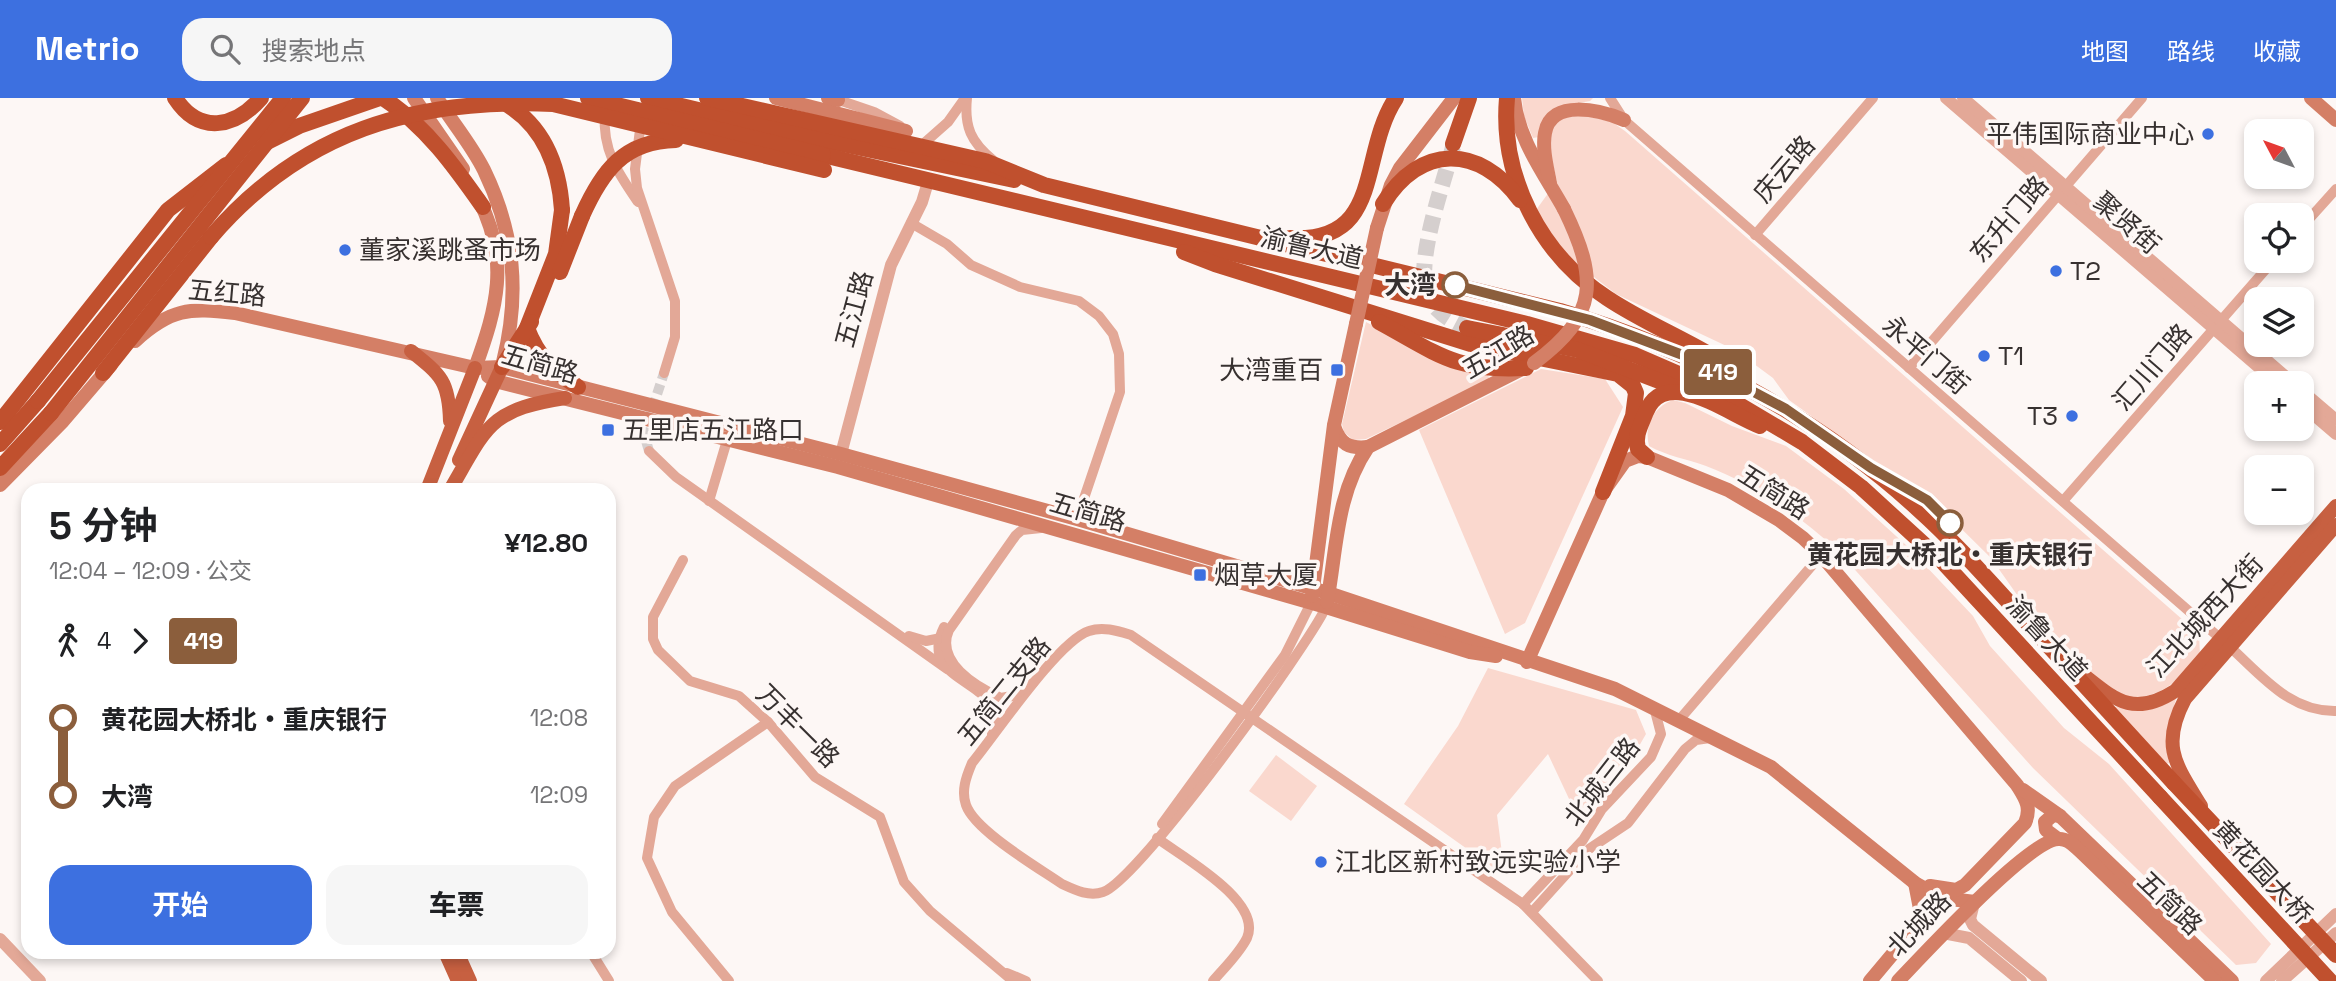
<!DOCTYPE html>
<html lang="zh">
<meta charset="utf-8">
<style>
:root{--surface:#fff;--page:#f6f6f6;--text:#202124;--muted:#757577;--accent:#3d70e0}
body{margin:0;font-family:"Space Grotesk","Noto Sans SC",sans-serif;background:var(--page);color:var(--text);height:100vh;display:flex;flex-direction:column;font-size:26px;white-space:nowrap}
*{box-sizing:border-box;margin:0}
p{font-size:23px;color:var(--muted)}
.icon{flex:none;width:38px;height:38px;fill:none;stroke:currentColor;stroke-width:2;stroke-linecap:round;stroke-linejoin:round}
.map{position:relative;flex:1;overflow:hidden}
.side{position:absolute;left:21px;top:385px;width:595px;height:476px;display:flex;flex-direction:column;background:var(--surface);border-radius:21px;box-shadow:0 4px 10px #0003}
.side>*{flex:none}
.badge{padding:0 14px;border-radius:5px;font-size:24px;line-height:46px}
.needle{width:46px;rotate:311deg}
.tools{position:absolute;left:2244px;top:21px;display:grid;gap:14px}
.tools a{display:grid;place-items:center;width:70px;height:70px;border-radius:14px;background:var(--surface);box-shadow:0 4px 10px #0003;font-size:35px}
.map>.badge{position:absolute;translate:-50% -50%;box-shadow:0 0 0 4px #fff}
.legs{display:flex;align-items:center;gap:10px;height:77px;padding:0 28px;font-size:23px}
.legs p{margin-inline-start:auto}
.overview{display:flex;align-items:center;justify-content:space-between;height:119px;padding:0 28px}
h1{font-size:38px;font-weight:700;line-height:52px}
.primary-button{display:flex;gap:14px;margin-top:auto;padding:14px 28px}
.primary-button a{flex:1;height:80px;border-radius:21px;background:var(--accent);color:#fff;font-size:28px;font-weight:700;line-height:80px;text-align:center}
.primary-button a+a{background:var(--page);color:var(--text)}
ul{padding:0 28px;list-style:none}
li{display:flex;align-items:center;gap:24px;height:77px;font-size:26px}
li i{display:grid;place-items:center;width:10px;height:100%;margin:0 9px;background:currentColor}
li i::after{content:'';width:18px;height:18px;margin:-9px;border:5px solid;border-radius:50%;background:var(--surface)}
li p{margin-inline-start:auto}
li:first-child i{background:linear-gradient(#0000 50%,currentColor 0)}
li:last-child i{background:linear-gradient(currentColor 50%,#0000 0)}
header{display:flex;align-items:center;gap:42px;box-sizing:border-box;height:98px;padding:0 35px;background:var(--accent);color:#fff}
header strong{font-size:33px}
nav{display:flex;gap:38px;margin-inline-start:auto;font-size:24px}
.search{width:490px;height:63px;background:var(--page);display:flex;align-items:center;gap:18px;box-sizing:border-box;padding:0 24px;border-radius:21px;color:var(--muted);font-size:26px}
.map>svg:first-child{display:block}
</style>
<header>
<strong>Metrio</strong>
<div class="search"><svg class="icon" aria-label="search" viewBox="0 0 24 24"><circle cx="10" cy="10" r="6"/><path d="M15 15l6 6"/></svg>搜索地点</div>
<nav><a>地图</a><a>路线</a><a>收藏</a></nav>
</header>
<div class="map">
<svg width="2336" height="883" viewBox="0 0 2336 883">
<rect width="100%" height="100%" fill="#fdf7f5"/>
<!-- green -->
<g fill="#fad8ce">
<polygon points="1522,0 1593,0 1590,3 1562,8 1539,39 1533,40 1524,18"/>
<path d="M1570,14L1612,24L1625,33L2199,536L2200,557C2174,584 2169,596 2129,601L2093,577L2020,501L1991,460L1919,389L1879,367L1789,302L1773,280L1735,252L1616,196L1564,156L1536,112L1557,83L1550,54L1552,26Z"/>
<polygon points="1366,224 1450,269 1488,277 1490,282 1366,341 1353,342 1344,334 1342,326"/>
<polygon points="1541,271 1605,281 1623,309 1525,525 1505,536 1419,332"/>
<path d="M1673,302L1685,305L1732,328L1786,348L1844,391L1906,447L1973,518L1990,548L2064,630L2109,666L2271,846L2256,865L2236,867L2033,670L1839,454C1799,417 1757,388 1706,368C1687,361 1667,358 1649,348C1644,329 1653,309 1673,302Z"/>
<polygon points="1488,570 1636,612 1646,636 1635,655 1578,720 1548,656 1497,717 1505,778 1404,706 1458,628"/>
<polygon points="2176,601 2166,636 2169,665 2166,666 2114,609"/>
<polygon points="1276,657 1317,688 1291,723 1249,693"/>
</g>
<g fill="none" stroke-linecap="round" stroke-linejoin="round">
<!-- minor-tunnel -->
<polyline stroke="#d5cfce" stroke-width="10" stroke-dasharray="10 5" stroke-linecap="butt" points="649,353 644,336 664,275"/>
<!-- trunk-tunnel -->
<path stroke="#d5cfce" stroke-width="16" stroke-dasharray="16 8" stroke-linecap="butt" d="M1453,49C1444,84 1417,158 1426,191C1431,212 1449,222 1467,230"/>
<!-- minor -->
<g stroke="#e3a897" stroke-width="10">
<polyline points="833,0 874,14 900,28"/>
<path d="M967,0C964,29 971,44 993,62"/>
<polyline points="1610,0 1624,22 2221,541"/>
<path d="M605,16C602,52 618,75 638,104"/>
<polyline points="641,24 635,71 637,90 675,203 675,239 664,275"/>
<polyline points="922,47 948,24 965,0"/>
<polyline points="911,125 947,146 971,167 1020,189 1079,203 1099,218 1113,236 1119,256 1120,294 1077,421"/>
<polyline points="2301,130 2336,91"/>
<polyline points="1755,137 1873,0"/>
<polyline points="1909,270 2142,0"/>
<polyline points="649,353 676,379 947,571"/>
<polyline points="709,403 728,339"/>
<polyline points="2063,403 2273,163"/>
<polyline points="683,462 653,519 653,541 658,552 690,583 739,598 768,624 815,679 880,719 904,784 930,813 1013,883"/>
<path d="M1326,509C1307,550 1138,782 1103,794C1089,799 1075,792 1062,786C1039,770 975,733 966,707C961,693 966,679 972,665C996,636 1058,543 1089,533C1103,528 1118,533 1131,537L1523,806L1598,883"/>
<path d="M944,529C914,589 1015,581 992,636"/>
<polyline points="909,538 926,543 941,540"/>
<path d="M2230,549C2262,578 2290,614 2336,613"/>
<path d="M1033,585L1012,598L1001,600C975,588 935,564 949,532L1016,437L1022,432L1041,430"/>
<polyline points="1680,621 1821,457"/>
<polyline points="1162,726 1285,557 1311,505"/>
<path d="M1157,740C1182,759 1263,803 1247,840C1239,856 1224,870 1213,883"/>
<polyline points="1523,806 1583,742 1602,711 1651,659 1661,636 1654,609"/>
<polyline points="1532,814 1589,751 1628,725 1685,651 1696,642 1710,640"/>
<polyline points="591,854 609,883"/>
<polyline points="1007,875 1026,883"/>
<polyline points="729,883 672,814 647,760 654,719 675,688 768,624"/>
</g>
<!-- tertiary -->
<g stroke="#e3a897" stroke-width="12">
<polyline points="1946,0 2277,285"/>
<polyline points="1963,0 2293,285"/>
<polyline points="2301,292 2336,322"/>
<polyline points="2301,306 2336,336"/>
<polyline points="841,356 891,167 922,104 928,84"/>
<polyline points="1974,805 1970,821 1973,827 2041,883"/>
<polyline points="1943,835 1969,840 2021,883"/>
<polyline points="0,841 40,883"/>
<polyline points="2266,883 2336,816"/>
<polyline points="2282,883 2336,835"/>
</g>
<!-- secondary -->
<g stroke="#d47f66" stroke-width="14">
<polyline points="414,0 463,71"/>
<path d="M437,0C452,24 471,46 484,72C515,136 520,196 503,264"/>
<polyline points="776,0 906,33"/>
<polyline points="828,0 838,2"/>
<path d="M1514,0C1518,42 1544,75 1564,111"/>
<polyline points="2311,0 2336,22"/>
<path d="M1550,85C1547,69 1542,51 1545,35C1551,0 1600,12 1624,22"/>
<polyline points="1377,130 1391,87 1400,70 1454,0"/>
<path d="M135,243C171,210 189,210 235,215L475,270L502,269L841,356L1077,421L1328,495L1615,591L1771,669L1915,785L1942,800L1975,804"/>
<path d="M475,270C497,210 510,162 479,102"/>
<polyline points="488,278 495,283 838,369 1326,509 1470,554 1496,558"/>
<path d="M1334,328C1340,346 1349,351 1368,349"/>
<polyline points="0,387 63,323 111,267"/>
<polyline points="1312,498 1334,327 1356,226"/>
<path d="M1327,504C1337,450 1336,396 1368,349L1526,269"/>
<path d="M1527,564L1603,394L1625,363L1638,358L1647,359L1728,392L1779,422L1803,440L1821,457L2017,687C2025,700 2032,709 2025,725L1965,787L1956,792L1930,788"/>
<polyline points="2023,692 2060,718 2232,883"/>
<polyline points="2058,741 2046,732 2045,724 2053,717 2060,718"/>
<polyline points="1870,883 1917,827 1921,816 1915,785"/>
<path d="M1898,883C1923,857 2028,743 2058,741C2068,740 2074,748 2081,754L2215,883"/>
</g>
<!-- primary -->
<g stroke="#c76041" stroke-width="14">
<path d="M411,253C441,277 449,283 450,323"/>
<polyline points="459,362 502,269"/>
<polyline points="427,392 475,270"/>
<path d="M450,392C487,329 488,312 565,300"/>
<path d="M2076,571C2112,598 2130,622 2175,593L2336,408"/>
<path d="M2201,708C2176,667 2160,648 2185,601L2336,427"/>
<polyline points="445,854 458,883"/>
<polyline points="457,854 470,883"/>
</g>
<!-- trunk -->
<g stroke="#c0502e" stroke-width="16">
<path d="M383,0C425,27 455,69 483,109"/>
<polyline points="648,0 828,43 1014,82"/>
<path d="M707,0L985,63L1044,87L1560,213C1692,251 1816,318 1918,411C1956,445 1990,484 2024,521C2074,576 2124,631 2174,685"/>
<path d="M1507,0C1500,79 1541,157 1607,200C1652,230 1702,247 1745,280"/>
<polyline points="267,44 299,28 380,0"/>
<polyline points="1453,46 1469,0"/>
<polyline points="823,57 1527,226 1635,257 1709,289 1802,344 1861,389 1942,463 2160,699"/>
<path d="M1383,106C1420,46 1479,46 1520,102"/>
<path d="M562,112L556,156L527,230C538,259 553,272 578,289"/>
<path d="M1290,140C1385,145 1358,57 1396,0"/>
<polyline points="1184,154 1215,166 1471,246 1618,276 1633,288 1636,295 1633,318 1603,394"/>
<polyline points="560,174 582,118"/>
<path d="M1379,224C1438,256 1455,274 1526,270"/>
<polyline points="1467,230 1578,252 1688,294"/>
<polyline points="502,269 531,224"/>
<polyline points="103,275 211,139"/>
<polyline points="0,324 168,112 226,67"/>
<polyline points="0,346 38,303"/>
<path d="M1647,359L1638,351C1634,338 1641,327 1646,314C1666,267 1728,316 1760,328"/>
<polyline points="0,370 51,315"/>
</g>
<!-- secondary-bridge -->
<g stroke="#d47f66" stroke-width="14">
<polyline points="1356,226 1377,130"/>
<path d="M1534,265C1599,217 1598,181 1564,111"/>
</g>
<!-- trunk-bridge -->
<g stroke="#c0502e" stroke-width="16">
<path d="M175,0C199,37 235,30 261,0"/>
<polyline points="588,0 823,57"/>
<path d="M499,2C542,24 559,66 562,112"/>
<path d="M582,118C602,73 624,43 676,42"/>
<path d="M211,139C302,33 414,0 553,6L824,72"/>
<polyline points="38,303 283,0"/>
<polyline points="51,315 302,0"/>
<polyline points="2174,685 2336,857"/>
<polyline points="2160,699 2330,883"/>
</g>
</g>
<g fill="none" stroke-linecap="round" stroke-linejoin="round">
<!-- line-1 casing -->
<g stroke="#fff" stroke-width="16">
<polyline id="line-1" points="1455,187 1590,222 1688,259 1786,311 1871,370 1927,402 1950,425"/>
</g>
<!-- line-1 -->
<use href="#line-1" stroke="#8b5e3c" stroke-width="10"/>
</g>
<!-- markers -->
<g fill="#3d70e0" stroke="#fdf7f5" stroke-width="2.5">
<circle cx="2208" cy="36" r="7"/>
<circle cx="345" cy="152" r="7"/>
<circle cx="2056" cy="173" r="7"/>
<circle cx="1984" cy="258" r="7"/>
<rect x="1330" y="265" width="14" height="14" rx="3.5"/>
<circle cx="2072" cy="318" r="7"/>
<rect x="601" y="325" width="14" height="14" rx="3.5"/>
<rect x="1193" y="470" width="14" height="14" rx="3.5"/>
<circle cx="1321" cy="764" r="7"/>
</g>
<g fill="#fff" stroke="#8b5e3c" stroke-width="3.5">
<circle cx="1455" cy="187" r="12"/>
<circle cx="1950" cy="425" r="12"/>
</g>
<g text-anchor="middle" stroke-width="7" stroke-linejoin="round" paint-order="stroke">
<!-- poi labels -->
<g font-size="26" fill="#373130" stroke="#fdf7f5" text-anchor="start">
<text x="2194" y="45" text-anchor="end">平伟国际商业中心</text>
<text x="359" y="161">董家溪跳蚤市场</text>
<text x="2070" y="182">T2</text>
<text x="1998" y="267">T1</text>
<text x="1323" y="281" text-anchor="end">大湾重百</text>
<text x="2058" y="327" text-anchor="end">T3</text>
<text x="622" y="341">五里店五江路口</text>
<text x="1214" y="486">烟草大厦</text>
<text x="1335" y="773">江北区新村致远实验小学</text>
</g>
<!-- street labels -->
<g font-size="26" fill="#373130" stroke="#fdf7f5">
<text transform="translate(1784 71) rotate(-49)" y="9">庆云路</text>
<text transform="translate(2009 121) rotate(-49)" y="9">东升门路</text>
<text transform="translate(2127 125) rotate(41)" y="9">聚贤街</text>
<text transform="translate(1312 150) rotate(13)" y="9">渝鲁大道</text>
<text transform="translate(227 195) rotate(5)" y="9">五红路</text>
<text transform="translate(854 211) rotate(-75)" y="9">五江路</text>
<text transform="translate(1498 254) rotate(-31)" y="9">五江路</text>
<text transform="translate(1926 257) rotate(41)" y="9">永平门街</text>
<text transform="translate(540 266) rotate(16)" y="9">五简路</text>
<text transform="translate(2152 269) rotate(-49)" y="9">汇川门路</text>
<text transform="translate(1774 394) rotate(32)" y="9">五简路</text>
<text transform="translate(1088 414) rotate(16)" y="9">五简路</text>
<text transform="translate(2205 518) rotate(-47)" y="9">江北城西大街</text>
<text transform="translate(2047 540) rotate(47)" y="9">渝鲁大道</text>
<text transform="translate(1004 593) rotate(-51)" y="9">五简二支路</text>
<text transform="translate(798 628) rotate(45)" y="9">万丰一路</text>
<text transform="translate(1602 684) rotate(-52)" y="9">北城三路</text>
<text transform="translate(2263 774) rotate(47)" y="9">黄花园大桥</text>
<text transform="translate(2170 805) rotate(44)" y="9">五简路</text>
<text transform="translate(1919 826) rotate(-46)" y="9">北城路</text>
</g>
<!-- stop labels -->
<g font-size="26" font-weight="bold" fill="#373130" stroke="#fdf7f5" text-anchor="end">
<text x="1436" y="196">大湾</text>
<text x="1950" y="466" text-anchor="middle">黄花园大桥北‧重庆银行</text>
</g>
</g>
</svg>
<div class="tools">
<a><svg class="needle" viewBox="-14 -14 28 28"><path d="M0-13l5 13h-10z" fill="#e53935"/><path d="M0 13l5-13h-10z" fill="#757577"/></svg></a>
<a><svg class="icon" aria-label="locate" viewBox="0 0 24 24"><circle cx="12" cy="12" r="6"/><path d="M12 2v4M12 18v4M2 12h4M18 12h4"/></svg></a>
<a><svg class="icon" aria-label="layers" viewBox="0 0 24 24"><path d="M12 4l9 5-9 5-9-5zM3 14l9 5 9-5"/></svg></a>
<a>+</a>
<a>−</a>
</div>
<b class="badge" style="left:1718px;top:274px;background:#8b5e3c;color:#fff">419</b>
<section class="side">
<div class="overview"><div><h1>5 分钟</h1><p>12:04 – 12:09 · 公交</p></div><b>¥12.80</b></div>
<div class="legs"><svg class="icon" aria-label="walk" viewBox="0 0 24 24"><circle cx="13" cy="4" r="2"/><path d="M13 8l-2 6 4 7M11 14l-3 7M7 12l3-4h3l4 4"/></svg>4<svg class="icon" aria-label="forward" viewBox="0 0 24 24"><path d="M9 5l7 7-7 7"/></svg><b class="badge" style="background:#8b5e3c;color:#fff">419</b></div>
<ul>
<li><i style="color:#8b5e3c"></i><b>黄花园大桥北‧重庆银行</b><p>12:08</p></li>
<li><i style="color:#8b5e3c"></i><b>大湾</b><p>12:09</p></li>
</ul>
<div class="primary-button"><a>开始</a><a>车票</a></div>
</section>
</div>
